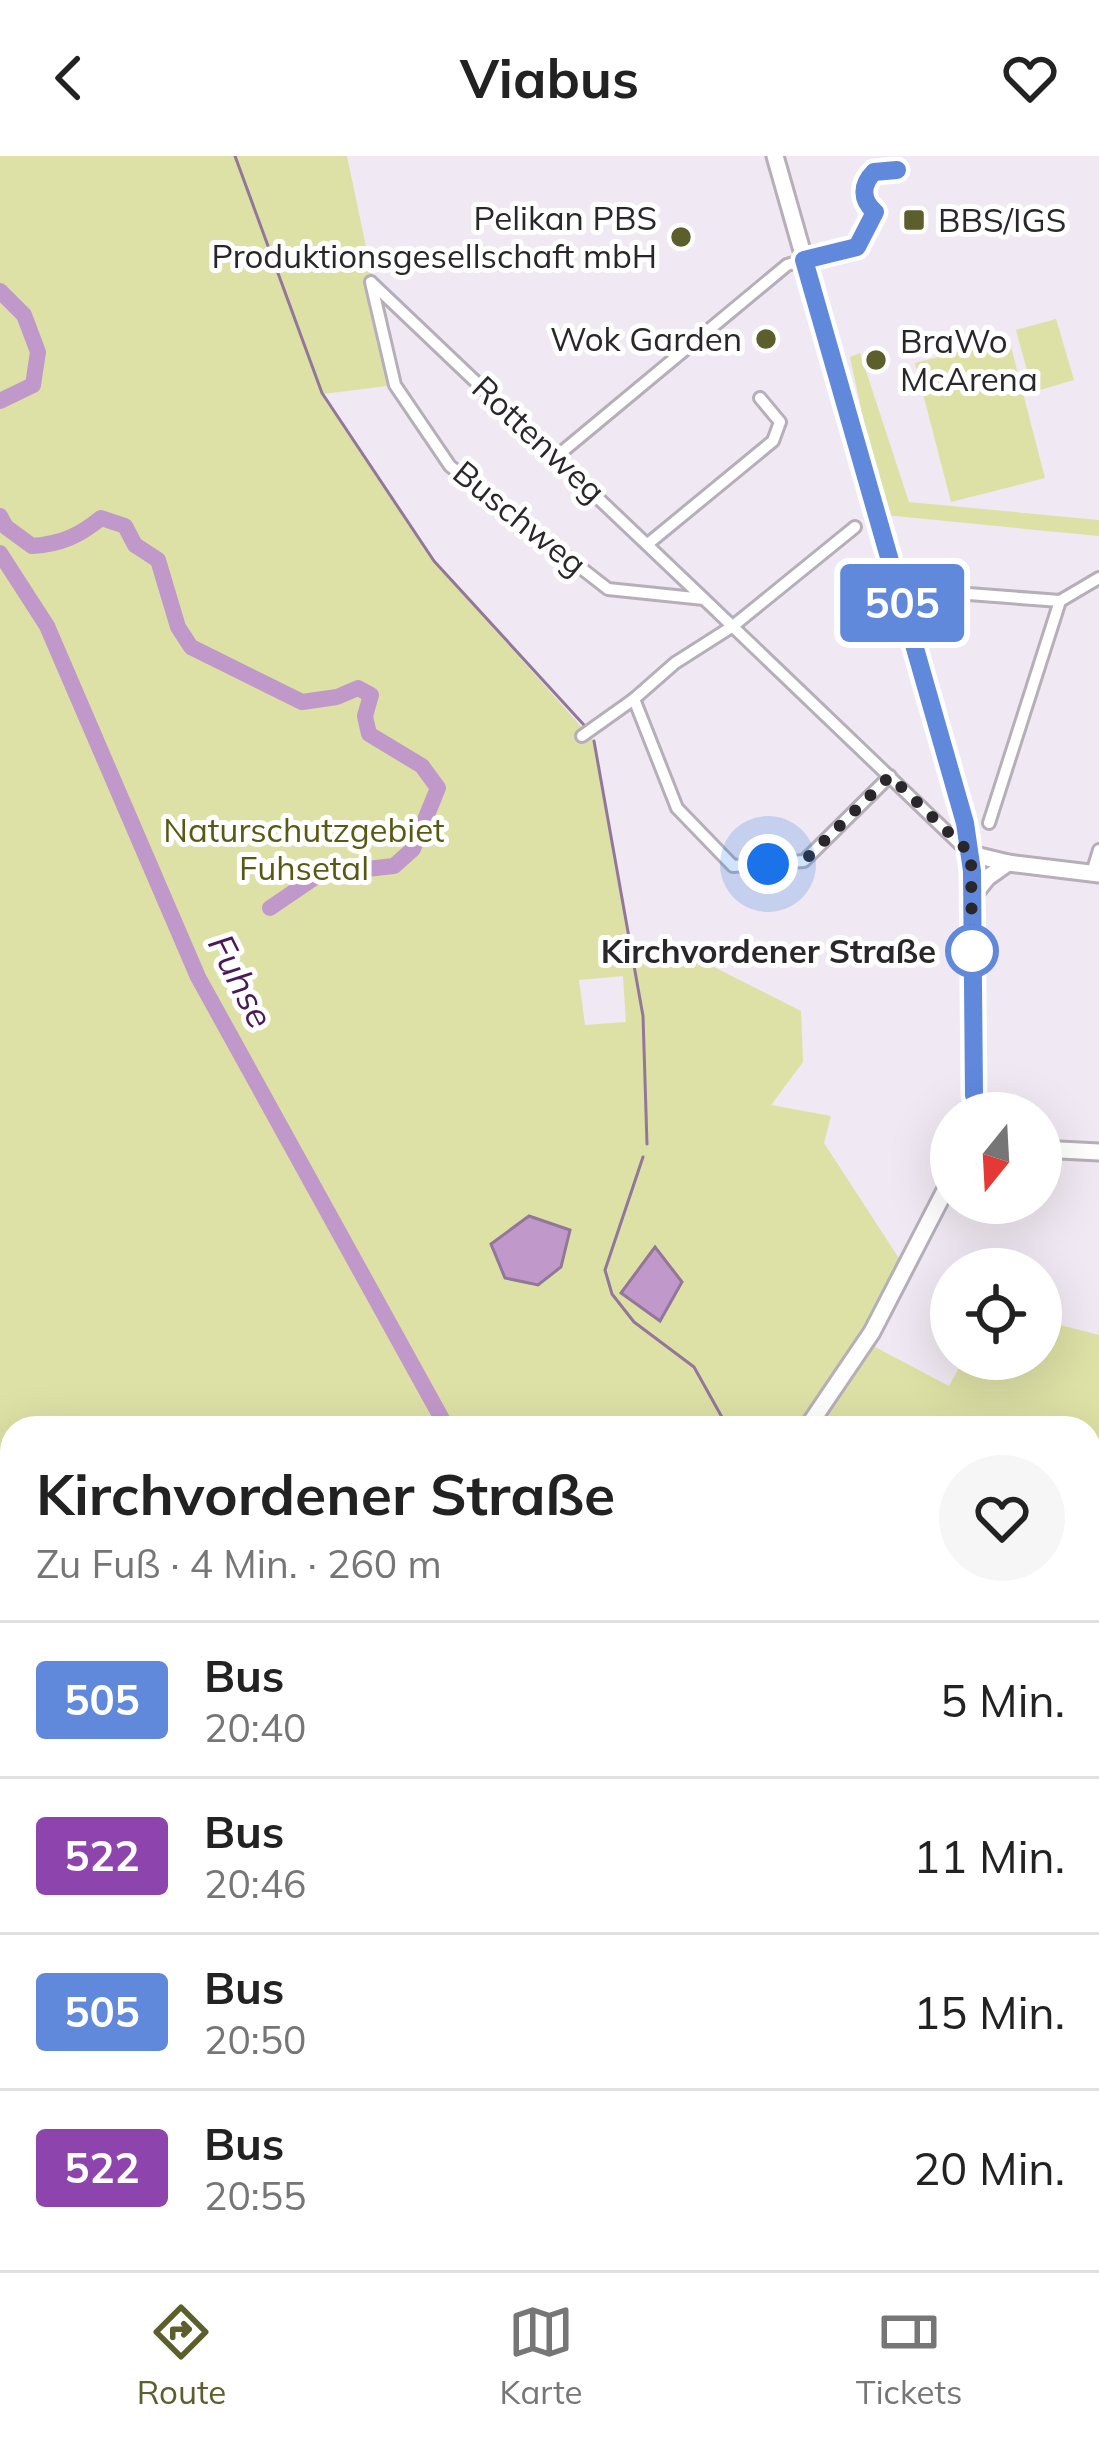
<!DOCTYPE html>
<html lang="de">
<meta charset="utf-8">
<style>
:root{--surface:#fff;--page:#f6f6f6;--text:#222;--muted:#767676;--line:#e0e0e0;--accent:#5c5e2c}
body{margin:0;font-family:Mulish,sans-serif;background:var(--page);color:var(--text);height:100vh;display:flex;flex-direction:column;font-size:45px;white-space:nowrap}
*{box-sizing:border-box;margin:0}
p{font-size:39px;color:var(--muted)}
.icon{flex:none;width:66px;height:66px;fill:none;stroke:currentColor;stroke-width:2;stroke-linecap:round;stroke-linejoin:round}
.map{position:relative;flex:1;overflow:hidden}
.details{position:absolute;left:0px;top:1260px;width:1101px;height:855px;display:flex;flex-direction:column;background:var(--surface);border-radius:36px 36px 0 0;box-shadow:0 12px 48px #0002}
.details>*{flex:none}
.badge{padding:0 24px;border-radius:9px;font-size:42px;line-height:78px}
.needle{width:78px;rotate:198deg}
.controls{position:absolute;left:930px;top:936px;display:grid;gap:24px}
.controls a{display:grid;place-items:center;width:132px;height:132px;border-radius:50%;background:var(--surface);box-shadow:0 12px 48px #0002;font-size:60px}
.you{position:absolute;width:60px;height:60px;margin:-30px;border:9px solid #fff;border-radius:50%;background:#1a73e8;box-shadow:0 0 0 18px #1a73e833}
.map>.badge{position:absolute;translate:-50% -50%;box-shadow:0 0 0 6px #fff}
.round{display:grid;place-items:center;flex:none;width:126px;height:126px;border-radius:63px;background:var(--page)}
.summary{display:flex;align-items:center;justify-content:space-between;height:204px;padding:0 36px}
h1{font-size:57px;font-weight:700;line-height:90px}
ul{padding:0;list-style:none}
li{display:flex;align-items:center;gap:36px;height:156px;padding:0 36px;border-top:3px solid var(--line)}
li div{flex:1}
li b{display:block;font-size:45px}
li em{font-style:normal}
li .badge{min-width:132px;font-weight:700;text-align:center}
header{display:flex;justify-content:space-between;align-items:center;height:156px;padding:0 36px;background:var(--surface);font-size:54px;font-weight:700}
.tabs{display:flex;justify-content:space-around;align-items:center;height:168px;border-top:3px solid var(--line);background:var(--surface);font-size:33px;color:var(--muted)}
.tabs a{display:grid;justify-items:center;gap:6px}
.tabs .selected{color:var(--accent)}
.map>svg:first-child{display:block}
</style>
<header><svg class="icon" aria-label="back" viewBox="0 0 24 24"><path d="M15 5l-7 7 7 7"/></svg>Viabus<svg class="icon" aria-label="heart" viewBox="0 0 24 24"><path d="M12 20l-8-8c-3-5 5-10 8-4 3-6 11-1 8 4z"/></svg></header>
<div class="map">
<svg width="1099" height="2114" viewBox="0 0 1099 2114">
<rect width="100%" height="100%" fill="#f0e8f2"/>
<!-- green -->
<g fill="#dde1a5" fill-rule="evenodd">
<path d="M0,0H347L395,229L323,238L434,405L594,585L630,788L673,801H694L801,855L803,906L771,949L831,960L824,987L900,1104L858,1182L949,1230L964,1203H1041V1164L1099,1179V1310L1089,1320V1272H12V1480H0ZM623,820L626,866L585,869L579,824Z"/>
<polygon points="1056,163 1074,224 1033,236 1016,174"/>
<polygon points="1009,183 1045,322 951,346 915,207"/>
<polygon points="860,197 909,346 1099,364 1099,380 884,359 850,201"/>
<polygon points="1089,1361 1099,1371 1099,2114 945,2114 941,2103 1089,2103"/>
</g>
<!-- water -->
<g fill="#c099ca" stroke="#93779a" stroke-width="3">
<polygon points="529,1060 570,1074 561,1111 538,1129 505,1122 491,1088"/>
<polygon points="655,1091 682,1126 660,1165 621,1137"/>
</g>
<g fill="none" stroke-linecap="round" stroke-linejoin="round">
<!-- stream -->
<g stroke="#93779a" stroke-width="3">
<polyline points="235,0 322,237 434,405 584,569"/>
<polyline points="594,585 643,860 647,988"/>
<polyline points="643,1001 605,1114 612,1138 634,1166 694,1211 728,1272"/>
<polyline points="1089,1382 1099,1371"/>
</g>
<!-- river -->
<g stroke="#c099ca" stroke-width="16">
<polyline points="0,135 24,159 38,196 33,229 0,245"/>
<path d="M0,360L6,371L32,390C61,388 79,380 101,362L125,370L135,389L158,404L178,471L191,491L302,546L337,541L358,532L371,539L365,560L369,578L422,610L438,632L413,693L394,710L320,718L270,752"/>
<polyline points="0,397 47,470 198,821 447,1272"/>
<polyline points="1089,1967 1099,1990"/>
</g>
<!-- street casing -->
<g stroke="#b6aeb8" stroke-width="16">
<g id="street">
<polyline points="371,126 395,229 450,310 608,433 704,443 968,696"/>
<polyline points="373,128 703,442"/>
<polyline points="557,300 787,109 804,104"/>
<polyline points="855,371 733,470 675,507 634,543 677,652 733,710 804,705 890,620"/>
<polyline points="649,387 773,285 780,266 760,242"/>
<polyline points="942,436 1060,445 1099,422"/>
<polyline points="582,580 634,543"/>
<polyline points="989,667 1060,445"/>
<polyline points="1092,717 1099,694"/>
<polyline points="0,1562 12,1572"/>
<polyline points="725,2103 739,2114"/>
<polyline points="516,2114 517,2103"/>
</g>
</g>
<!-- secondary casing -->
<g stroke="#b6aeb8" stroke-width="21">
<g id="secondary">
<polyline points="775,0 965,667 972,715 973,939 980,957"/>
<polyline points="971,698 1008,707 1099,718"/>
<polyline points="972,741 987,722 1008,707"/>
<polyline points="1041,993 1099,996"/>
<polyline points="807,1272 872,1176 951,1023"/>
<polyline points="832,2103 832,2114"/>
</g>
</g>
<!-- street -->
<use href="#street" stroke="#fff" stroke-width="10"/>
<!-- secondary -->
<use href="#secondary" stroke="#fff" stroke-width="15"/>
</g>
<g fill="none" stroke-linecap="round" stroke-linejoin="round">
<!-- line casing -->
<g stroke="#fff" stroke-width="27">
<path id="line" d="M897,14L874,16C861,29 861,44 875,56L857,91L804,104L965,667L972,715L974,939L980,957"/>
</g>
<!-- line -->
<use href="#line" stroke="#6089dc" stroke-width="18"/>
<!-- walk -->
<polyline stroke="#2a272b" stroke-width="12" stroke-dasharray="0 21.6" points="768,708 804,705 890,620 971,698 972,795"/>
</g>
<!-- markers -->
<g fill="#5c5e2c" stroke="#fff" stroke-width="4.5">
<rect x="902" y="52" width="24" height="24" rx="6"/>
<circle cx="681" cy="81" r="12"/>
<circle cx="766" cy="183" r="12"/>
<circle cx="876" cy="204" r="12"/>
</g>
<circle fill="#fff" stroke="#6089dc" stroke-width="6" cx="972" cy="795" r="24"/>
<g text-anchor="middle" stroke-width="10" stroke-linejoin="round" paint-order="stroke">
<!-- poi labels -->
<g font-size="33" fill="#2a272b" stroke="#fff" text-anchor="end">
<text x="657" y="74">Pelikan PBS<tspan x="657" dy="38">Produktionsgesellschaft mbH</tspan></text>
<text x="938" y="76" text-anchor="start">BBS/IGS</text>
<text x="742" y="195">Wok Garden</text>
<text x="900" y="197" text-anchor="start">BraWo<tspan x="900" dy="38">McArena</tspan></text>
</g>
<!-- street labels -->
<g font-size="33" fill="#2a272b" stroke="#fff">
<text transform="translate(539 283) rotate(43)" y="12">Rottenweg</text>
<text transform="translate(520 362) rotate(39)" y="12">Buschweg</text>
</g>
<!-- park labels -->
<g font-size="33" fill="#585a13" stroke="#fff">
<text x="304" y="686">Naturschutzgebiet<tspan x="304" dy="38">Fuhsetal</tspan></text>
</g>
<!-- stop labels -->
<g font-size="33" font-weight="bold" fill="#2a272b" stroke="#fff" text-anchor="end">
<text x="936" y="807">Kirchvordener Straße</text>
</g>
<!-- water labels -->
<g font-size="36" font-style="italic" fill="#4a1956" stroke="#fff">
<text transform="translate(241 825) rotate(63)" y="13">Fuhse</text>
</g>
</g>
</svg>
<div class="controls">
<a><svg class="needle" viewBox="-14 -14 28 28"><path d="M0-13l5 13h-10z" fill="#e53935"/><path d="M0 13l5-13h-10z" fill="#767676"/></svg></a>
<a><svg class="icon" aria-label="locate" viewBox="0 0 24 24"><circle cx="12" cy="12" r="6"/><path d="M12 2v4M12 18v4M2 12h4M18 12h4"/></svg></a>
</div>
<div class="you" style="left:768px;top:708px"></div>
<b class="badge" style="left:902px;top:447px;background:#6089dc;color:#fff">505</b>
<section class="details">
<div class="summary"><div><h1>Kirchvordener Straße</h1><p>Zu Fuß · 4 Min. · 260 m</p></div><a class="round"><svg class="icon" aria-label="heart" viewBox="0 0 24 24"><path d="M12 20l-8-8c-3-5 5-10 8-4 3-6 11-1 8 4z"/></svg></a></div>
<ul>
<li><span class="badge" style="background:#6089dc;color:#fff">505</span><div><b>Bus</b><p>20:40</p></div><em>5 Min.</em></li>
<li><span class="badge" style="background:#8e44ad;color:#fff">522</span><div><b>Bus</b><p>20:46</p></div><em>11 Min.</em></li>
<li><span class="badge" style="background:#6089dc;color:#fff">505</span><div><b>Bus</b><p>20:50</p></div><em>15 Min.</em></li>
<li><span class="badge" style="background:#8e44ad;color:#fff">522</span><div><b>Bus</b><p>20:55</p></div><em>20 Min.</em></li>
</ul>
</section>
</div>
<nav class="tabs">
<a class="selected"><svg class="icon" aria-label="directions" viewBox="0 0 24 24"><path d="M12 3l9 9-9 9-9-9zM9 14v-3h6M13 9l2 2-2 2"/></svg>Route</a>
<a><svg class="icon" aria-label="map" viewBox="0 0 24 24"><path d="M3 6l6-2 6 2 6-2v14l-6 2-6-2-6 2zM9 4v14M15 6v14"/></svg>Karte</a>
<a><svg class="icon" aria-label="tickets" viewBox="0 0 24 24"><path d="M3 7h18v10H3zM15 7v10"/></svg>Tickets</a>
</nav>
